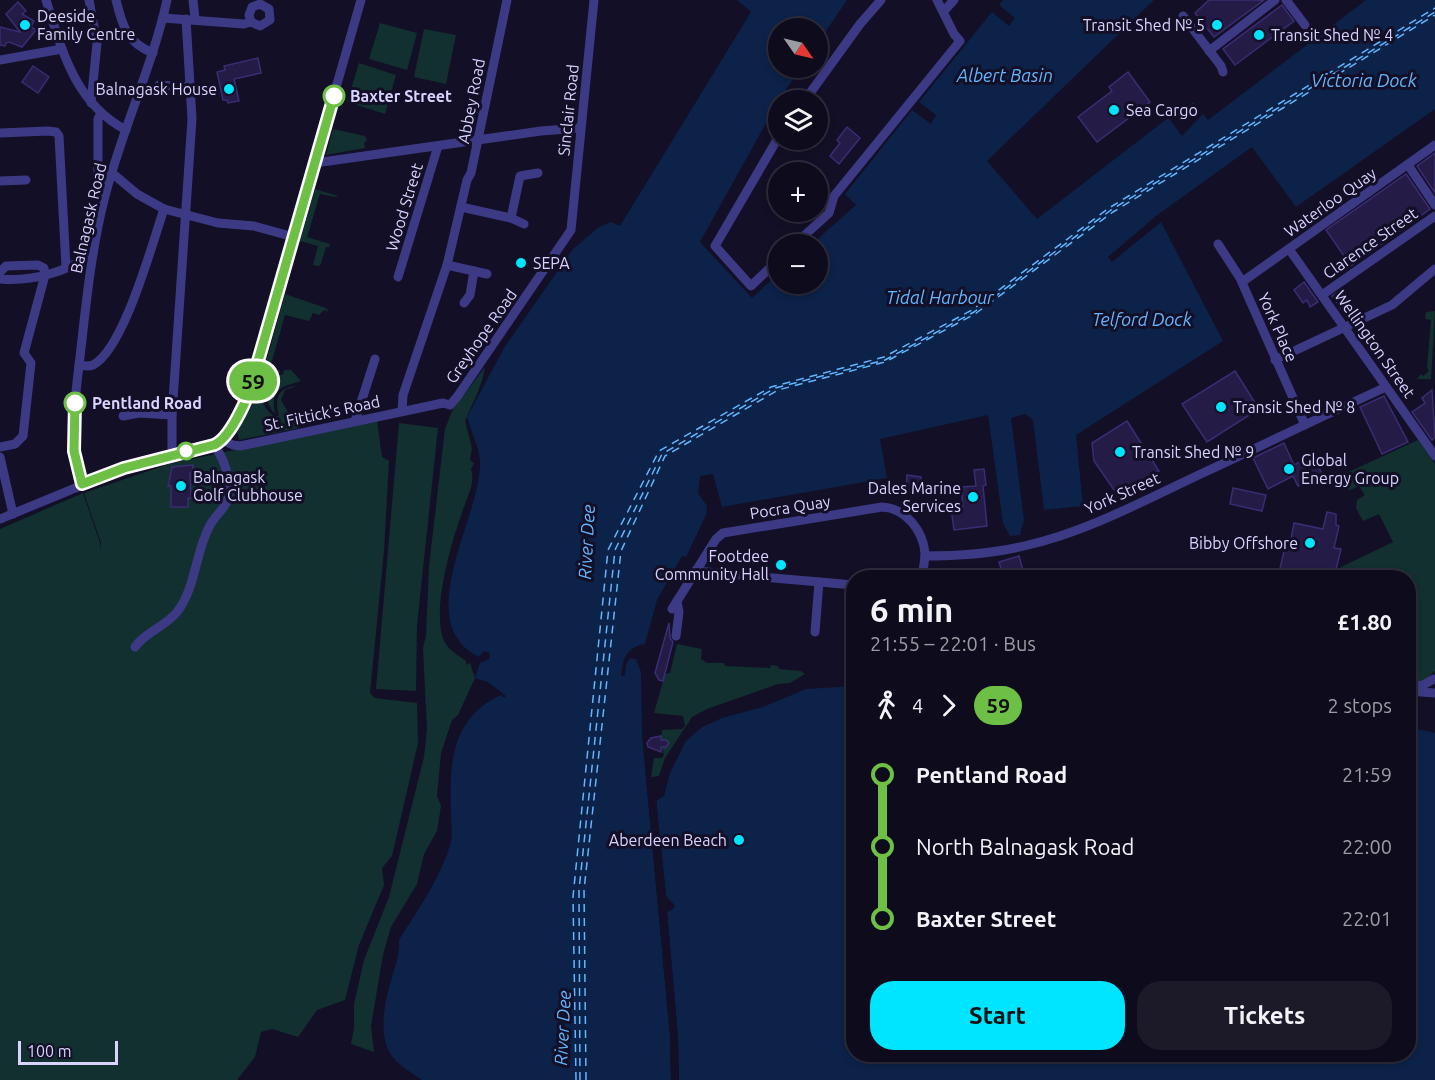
<!DOCTYPE html>
<meta charset="utf-8">
<style>
:root{--surface:#0e0b1c;--page:#1c1929;--text:#f1f3f6;--muted:#9b9ba3;--line:#2e2b3b;--accent:#00e5ff}
body{margin:0;font-family:Ubuntu,sans-serif;background:var(--page);color:var(--text);height:100vh;display:flex;flex-direction:column;font-size:22px;white-space:nowrap}
*{box-sizing:border-box;margin:0}
p{font-size:20px;color:var(--muted)}
.icon{flex:none;width:33px;height:33px;fill:none;stroke:currentColor;stroke-width:2;stroke-linecap:round;stroke-linejoin:round}
.map{position:relative;flex:1;overflow:hidden}
.details{position:absolute;left:846px;top:570px;width:570px;height:492px;display:flex;flex-direction:column;background:var(--surface);border-radius:24px;box-shadow:0 3px 9px #0003,0 0 0 2px var(--line)}
.details>*{flex:none}
.badge{padding:0 12px;border-radius:20px;font-size:21px;line-height:39px}
.needle{width:39px;rotate:124deg}
.buttons{position:absolute;left:768px;top:18px;display:grid;gap:12px}
.buttons a{display:grid;place-items:center;width:60px;height:60px;border-radius:50%;background:var(--surface);box-shadow:0 3px 9px #0003,0 0 0 2px var(--line);font-size:30px}
.scale{position:absolute;left:18px;bottom:15px;width:100px;box-sizing:border-box;padding-left:6px;border:3px solid #d9d4ff;border-top:0;font-size:16px;line-height:21px;white-space:nowrap;color:#d9d4ff;-webkit-text-stroke:4px #130f26;paint-order:stroke}
.map>.badge{position:absolute;translate:-50% -50%;box-shadow:0 0 0 3px #fff}
.legs{display:flex;align-items:center;gap:9px;height:66px;padding:0 24px;font-size:20px}
.legs p{margin-inline-start:auto}
.headline{display:flex;align-items:center;justify-content:space-between;height:102px;padding:0 24px}
h1{font-size:33px;font-weight:600;line-height:45px}
.cta{display:flex;gap:12px;margin-top:auto;padding:12px 24px}
.cta a{flex:1;height:69px;border-radius:24px;background:var(--accent);color:#111;font-size:24px;font-weight:600;line-height:69px;text-align:center}
.cta a+a{background:var(--page);color:var(--text)}
ul{padding:0 24px;list-style:none}
li{display:flex;align-items:center;gap:21px;height:72px;font-size:22px}
li i{display:grid;place-items:center;width:9px;height:100%;margin:0 8px;background:currentColor}
li i::after{content:'';width:15px;height:15px;margin:-8px;border:4px solid;border-radius:50%;background:var(--surface)}
li p{margin-inline-start:auto}
li:first-child i{background:linear-gradient(#0000 50%,currentColor 0)}
li:last-child i{background:linear-gradient(currentColor 50%,#0000 0)}
.map>svg:first-child{display:block}
</style>
<div class="map">
<svg width="1435" height="1080" viewBox="0 0 1435 1080">
<rect width="100%" height="100%" fill="#130f26"/>
<!-- green -->
<g fill="#12302f">
<polygon points="380,23 417,33 407,70 369,59"/>
<polygon points="424,29 456,35 446,84 414,77"/>
<polygon points="359,63 396,75 385,114 347,102"/>
<polygon points="333,129 365,136 367,141 364,142 365,148 326,155"/>
<polygon points="315,189 338,196 336,197 320,194 307,237 330,244 329,247 326,247 320,266 313,265 318,246 300,241"/>
<path d="M285,294L326,308L329,312L324,310L319,315L313,313L309,321L285,315L270,368L271,372L280,370L279,372C259,380 256,407 276,417L279,415C274,399 278,387 297,386L285,390L281,400L289,414L300,418L299,428L239,440L237,433L257,395Z"/>
<polygon points="1435,311 1431,379 1417,379 1421,374 1423,376 1429,371 1427,368 1431,320 1425,319 1426,312"/>
<path d="M485,367C482,387 473,402 465,421L472,448L470,460L474,463L471,469C476,483 466,499 462,513C452,540 427,622 448,647C452,652 461,657 466,661V665L470,663L475,678L458,715L452,720L441,753L437,796L441,806L437,831L424,854L417,884L391,927L383,955L371,1026L374,1052L351,1044L354,1028V1004L364,960L389,897L424,757L427,729L423,648L426,636L429,566L445,429L453,409Z"/>
<path d="M284,370H291L301,381C280,388 271,387 275,414C262,399 262,380 283,374Z"/>
<polygon points="377,420 382,457 389,461 384,551 370,693 375,698 417,703 418,743 392,856 382,868 384,885 359,945 345,1000 317,1010 298,1037 272,1029 261,1032 255,1057 237,1080 0,1080 0,529 83,493 100,543 100,551 101,543 84,493 169,464"/>
<polygon points="399,423 438,428 417,625 416,691 376,689"/>
<polygon points="1418,440 1435,464 1435,671 1424,681 1409,684 1408,578 1339,577 1341,567 1393,542 1379,514 1363,521 1356,508 1357,500 1365,495 1359,486 1350,490 1345,488 1334,472 1342,475"/>
<polygon points="677,644 702,649 701,659 707,663 724,663 725,666 770,668 771,665 778,666 779,669 801,671 805,674 790,683 778,684 707,709 692,717 665,758 659,776 651,777 654,758 662,758 664,755 661,747 669,744 666,740 661,740 662,730 682,729 685,726 683,716 654,713 665,674 670,673"/>
</g>
<!-- water -->
<g fill="#0c2248">
<path d="M737,0H847L818,43V28H778V68H801L780,98L700,242L752,298L778,274V284H818V244H812L856,205L845,194L912,110L931,124L936,115L919,102L992,12L1009,26L1015,18L999,5L1003,0H1154L987,161L1037,219L1168,118L1170,120L1193,102L1208,120L1366,0H1435V109L1296,207L1252,147L1156,216L1108,257L1112,262L1161,222L1223,341L1076,435L1083,506L1044,510L1033,420L1025,414L1011,418L1024,520L1020,535L1010,536L1003,523L988,415L880,439L887,478L722,507L713,474L700,476L698,493L707,506L706,515L686,557L682,556L657,600L645,644C626,647 623,659 621,676L625,675L626,664L630,658L636,659L641,672L642,735L670,1036L671,1080H422C414,1074 403,1068 396,1061C375,1039 385,1002 392,977C396,964 400,953 399,940C418,910 441,877 451,842C453,832 451,825 451,815C449,767 450,718 501,695L504,698L506,696L488,682L475,678L480,663L489,659L490,653L484,651L479,657C409,622 482,516 480,461C479,447 471,431 467,417L504,348L573,249L599,227L611,222L620,226L751,12Z"/>
<polygon points="853,686 854,1054 1408,1054 1409,727 1435,733 1435,1080 679,1080 678,1037 667,911 675,906 666,896 656,801 664,796 670,773 686,741 702,727 722,718 763,707 806,689"/>
</g>
<!-- pier -->
<g fill="#130f26">
<polygon points="1197,107 1203,114 1182,136 1170,120 1180,113"/>
<polygon points="646,777 649,777 673,1035 674,1080 671,1080 670,1036"/>
<polygon points="656,798 666,896 675,906 672,910 667,912 678,1037 679,1080 676,1080 675,1037 664,912 672,905 663,897 653,801"/>
</g>
<g fill="none" stroke-linecap="round" stroke-linejoin="round">
<!-- ferry -->
<g stroke="#62b6ff" stroke-width="1.5" stroke-dasharray="8 6" stroke-linecap="butt">
<polyline points="576,1080 573,897 608,550 659,451 771,387 884,357 972,310 1109,208 1435,8"/>
<polyline points="580,1080 579,890 615,550 662,454 775,388 885,360 974,312 1111,210 1435,12"/>
<polyline points="586,1080 584,890 621,551 665,456 778,390 885,362 975,314 1113,212 1435,15"/>
</g>
</g>
<!-- building -->
<g fill="#241b47" stroke="#3b2d73" stroke-width="1.5">
<polygon points="1209,0 1264,0 1214,37 1195,13"/>
<polygon points="18,2 26,11 22,14 34,21 31,27 36,30 22,47 9,42 6,43 5,46 0,45 0,27 20,32 6,14"/>
<polygon points="1282,5 1294,21 1235,65 1223,49"/>
<polygon points="258,58 261,73 234,79 239,101 228,103 227,100 223,100 217,72 225,70 224,66"/>
<polygon points="33,66 49,77 38,93 22,82"/>
<polygon points="1128,72 1150,102 1097,142 1078,117 1112,91 1109,87"/>
<polygon points="847,127 860,138 839,164 830,156 840,143 837,140"/>
<polygon points="1435,153 1435,193 1417,166"/>
<polygon points="1406,174 1430,209 1351,266 1326,230"/>
<polygon points="1304,282 1318,302 1310,307 1307,300 1303,303 1294,290"/>
<polygon points="1342,289 1352,304 1347,307 1352,314 1347,317 1332,296"/>
<polygon points="1235,371 1259,409 1207,442 1182,404"/>
<polygon points="1432,390 1435,437 1432,440 1412,412 1425,403 1422,398"/>
<polygon points="1384,396 1408,442 1382,454 1360,407"/>
<polygon points="1127,421 1159,471 1119,497 1094,461 1092,443"/>
<polygon points="1284,443 1294,465 1313,455 1322,474 1298,486 1293,476 1268,489 1253,458"/>
<polygon points="193,465 192,473 190,473 191,498 188,498 188,507 171,507 171,486 168,486 172,467"/>
<polygon points="984,469 986,485 983,486 987,526 954,530 951,508 963,507 961,487 976,486 974,470"/>
<polygon points="907,475 921,477 920,492 906,491"/>
<polygon points="1233,488 1266,495 1262,511 1230,504"/>
<polygon points="1327,512 1336,514 1336,525 1339,526 1334,548 1341,549 1334,578 1299,578 1279,573 1287,538 1291,539 1294,523 1323,529"/>
<polygon points="1019,556 1025,578 1004,578 999,562"/>
<polygon points="669,623 670,638 673,642 663,681 659,680 655,673"/>
<polygon points="661,736 661,740 666,740 669,743 666,747 661,747 661,752 648,747 647,743 651,738"/>
</g>
<g fill="none" stroke-linecap="round" stroke-linejoin="round">
<!-- minor -->
<g stroke="#3d3a85" stroke-width="9">
<path d="M46,0C62,51 75,103 126,130"/>
<polyline points="89,0 97,43 91,103"/>
<path d="M116,0C122,25 127,43 153,53"/>
<polyline points="193,0 195,19"/>
<polyline points="1286,0 1305,25"/>
<polyline points="944,11 954,0"/>
<polyline points="1183,16 1221,66 1223,72"/>
<polyline points="163,18 244,24 251,22 260,26 270,20 269,9 260,4 252,7 249,15 251,22"/>
<polyline points="1209,51 1275,0"/>
<polyline points="0,60 62,49"/>
<polyline points="159,85 190,87"/>
<polyline points="805,100 860,24 881,0"/>
<polyline points="0,133 48,131 56,132 59,136 66,267"/>
<polyline points="778,138 715,246 751,286 778,260"/>
<polyline points="315,163 541,131 580,128"/>
<polyline points="1408,165 1435,205"/>
<polyline points="112,173 137,194 164,209 218,223 254,226 294,237"/>
<polyline points="98,175 98,119 101,113"/>
<polyline points="0,181 26,180"/>
<polyline points="461,207 511,218 520,176 538,173"/>
<polyline points="511,218 524,224"/>
<polyline points="795,244 829,213 834,196 960,41 954,34 937,0"/>
<polyline points="1218,244 1240,278 1305,425"/>
<polyline points="1289,249 1435,456"/>
<polyline points="447,265 487,274"/>
<polyline points="0,272 6,266 38,265 44,268 45,275 24,353 31,363 23,436 15,444 0,447"/>
<polyline points="398,277 438,146"/>
<path d="M0,279C32,282 67,272 93,253"/>
<polyline points="1242,282 1435,145"/>
<polyline points="1322,295 1435,216"/>
<polyline points="464,303 470,295 474,271"/>
<polyline points="1275,360 1392,305 1435,269"/>
<path d="M79,365C84,366 88,367 93,365C124,349 152,244 164,209"/>
<polyline points="402,411 403,395 447,265 467,180 471,173 507,0"/>
<polyline points="123,416 139,413 172,415"/>
<polyline points="355,421 375,359"/>
<polyline points="222,440 233,445 240,446 443,403 450,405 457,397 571,230 594,0"/>
<polyline points="172,454 172,415 192,119 186,19"/>
<polyline points="0,457 13,514"/>
<path d="M82,484C68,442 75,400 80,357C86,304 91,252 104,200C121,132 152,68 167,0"/>
<polyline points="0,519 124,468 218,443 241,410 250,389 361,0"/>
<path d="M925,556C959,556 991,554 1024,546C1087,532 1147,499 1205,472C1265,444 1325,415 1386,387"/>
<polyline points="695,571 854,585"/>
<path d="M672,609L716,539L723,533L882,507C906,508 923,531 925,553C925,561 923,570 922,578"/>
<polyline points="815,632 819,582"/>
<polyline points="676,636 679,612 677,601"/>
<path d="M135,647C145,632 165,627 177,612C196,587 195,554 209,527C215,514 229,507 229,492C230,476 223,457 214,445"/>
<polyline points="1408,687 1423,685 1434,679"/>
<polyline points="1408,691 1435,693"/>
</g>
</g>
<g fill="none" stroke-linecap="round" stroke-linejoin="round">
<!-- line-1 casing -->
<g stroke="#fff" stroke-width="14">
<path id="line-1" d="M75,403L74,451L82,484L124,468L214,445C229,439 245,404 250,389L334,96"/>
</g>
<!-- line-1 -->
<use href="#line-1" stroke="#6ebf45" stroke-width="9"/>
</g>
<!-- markers -->
<g fill="#00e5ff" stroke="#130f26" stroke-width="2">
<circle cx="25" cy="25" r="6"/>
<circle cx="1217" cy="25" r="6"/>
<circle cx="1259" cy="35" r="6"/>
<circle cx="229" cy="89" r="6"/>
<circle cx="1114" cy="110" r="6"/>
<circle cx="521" cy="263" r="6"/>
<circle cx="1221" cy="407" r="6"/>
<circle cx="1120" cy="452" r="6"/>
<circle cx="1289" cy="469" r="6"/>
<circle cx="181" cy="486" r="6"/>
<circle cx="973" cy="497" r="6"/>
<circle cx="1310" cy="543" r="6"/>
<circle cx="781" cy="565" r="6"/>
<circle cx="739" cy="840" r="6"/>
</g>
<g fill="#fff" stroke="#6ebf45" stroke-width="3">
<circle cx="334" cy="96" r="10"/>
<circle cx="75" cy="403" r="10"/>
<circle cx="186" cy="451" r="8"/>
</g>
<g text-anchor="middle" stroke-width="6" stroke-linejoin="round" paint-order="stroke">
<!-- poi labels -->
<g font-size="16" fill="#d9d4ff" stroke="#130f26" text-anchor="start">
<text x="37" y="22">Deeside<tspan x="37" dy="18">Family Centre</tspan></text>
<text x="1205" y="31" text-anchor="end">Transit Shed № 5</text>
<text x="1271" y="41">Transit Shed № 4</text>
<text x="217" y="95" text-anchor="end">Balnagask House</text>
<text x="1126" y="116">Sea Cargo</text>
<text x="533" y="269">SEPA</text>
<text x="1233" y="413">Transit Shed № 8</text>
<text x="1132" y="458">Transit Shed № 9</text>
<text x="1301" y="466">Global<tspan x="1301" dy="18">Energy Group</tspan></text>
<text x="193" y="483">Balnagask<tspan x="193" dy="18">Golf Clubhouse</tspan></text>
<text x="961" y="494" text-anchor="end">Dales Marine<tspan x="961" dy="18">Services</tspan></text>
<text x="1298" y="549" text-anchor="end">Bibby Offshore</text>
<text x="769" y="562" text-anchor="end">Footdee<tspan x="769" dy="18">Community Hall</tspan></text>
<text x="727" y="846" text-anchor="end">Aberdeen Beach</text>
</g>
<!-- stop labels -->
<g font-size="16" font-weight="bold" fill="#d9d4ff" stroke="#130f26" text-anchor="start">
<text x="350" y="102">Baxter Street</text>
<text x="92" y="409">Pentland Road</text>
</g>
<!-- street labels -->
<g font-size="16" fill="#d9d4ff" stroke="#130f26">
<text transform="translate(471 101) rotate(-79)" y="6">Abbey Road</text>
<text transform="translate(568 110) rotate(-84)" y="6">Sinclair Road</text>
<text transform="translate(1330 202) rotate(-35)" y="6">Waterloo Quay</text>
<text transform="translate(404 207) rotate(-73)" y="6">Wood Street</text>
<text transform="translate(88 218) rotate(-77)" y="6">Balnagask Road</text>
<text transform="translate(1370 243) rotate(-35)" y="6">Clarence Street</text>
<text transform="translate(1278 327) rotate(66)" y="6">York Place</text>
<text transform="translate(481 336) rotate(-55)" y="6">Greyhope Road</text>
<text transform="translate(1375 344) rotate(55)" y="6">Wellington Street</text>
<text transform="translate(322 413) rotate(-12)" y="6">St. Fittick's Road</text>
<text transform="translate(1122 493) rotate(-24)" y="6">York Street</text>
<text transform="translate(790 507) rotate(-9)" y="6">Pocra Quay</text>
</g>
<!-- water labels -->
<g font-size="18" font-style="italic" fill="#62b6ff" stroke="#130f26">
<text x="1005" y="82">Albert Basin</text>
<text x="1364" y="87">Victoria Dock</text>
<text x="940" y="304">Tidal Harbour</text>
<text x="1142" y="326">Telford Dock</text>
<text transform="translate(587 542) rotate(-87)" y="6">River Dee</text>
<text transform="translate(563 1028) rotate(-87)" y="6">River Dee</text>
</g>
</g>
</svg>
<div class="buttons">
<a><svg class="needle" viewBox="-14 -14 28 28"><path d="M0-13l5 13h-10z" fill="#e53935"/><path d="M0 13l5-13h-10z" fill="#9b9ba3"/></svg></a>
<a><svg class="icon" aria-label="layers" viewBox="0 0 24 24"><path d="M12 4l9 5-9 5-9-5zM3 14l9 5 9-5"/></svg></a>
<a>+</a>
<a>−</a>
</div>
<div class="scale">100 m</div>
<b class="badge" style="left:253px;top:381px;background:#6ebf45;color:#111">59</b>
<section class="details">
<div class="headline"><div><h1>6 min</h1><p>21:55 – 22:01 · Bus</p></div><b>£1.80</b></div>
<div class="legs"><svg class="icon" aria-label="walk" viewBox="0 0 24 24"><circle cx="13" cy="4" r="2"/><path d="M13 8l-2 6 4 7M11 14l-3 7M7 12l3-4h3l4 4"/></svg>4<svg class="icon" aria-label="forward" viewBox="0 0 24 24"><path d="M9 5l7 7-7 7"/></svg><b class="badge" style="background:#6ebf45;color:#111">59</b><p>2 stops</p></div>
<ul>
<li><i style="color:#6ebf45"></i><b>Pentland Road</b><p>21:59</p></li>
<li><i style="color:#6ebf45"></i><span>North Balnagask Road</span><p>22:00</p></li>
<li><i style="color:#6ebf45"></i><b>Baxter Street</b><p>22:01</p></li>
</ul>
<div class="cta"><a>Start</a><a>Tickets</a></div>
</section>
</div>
